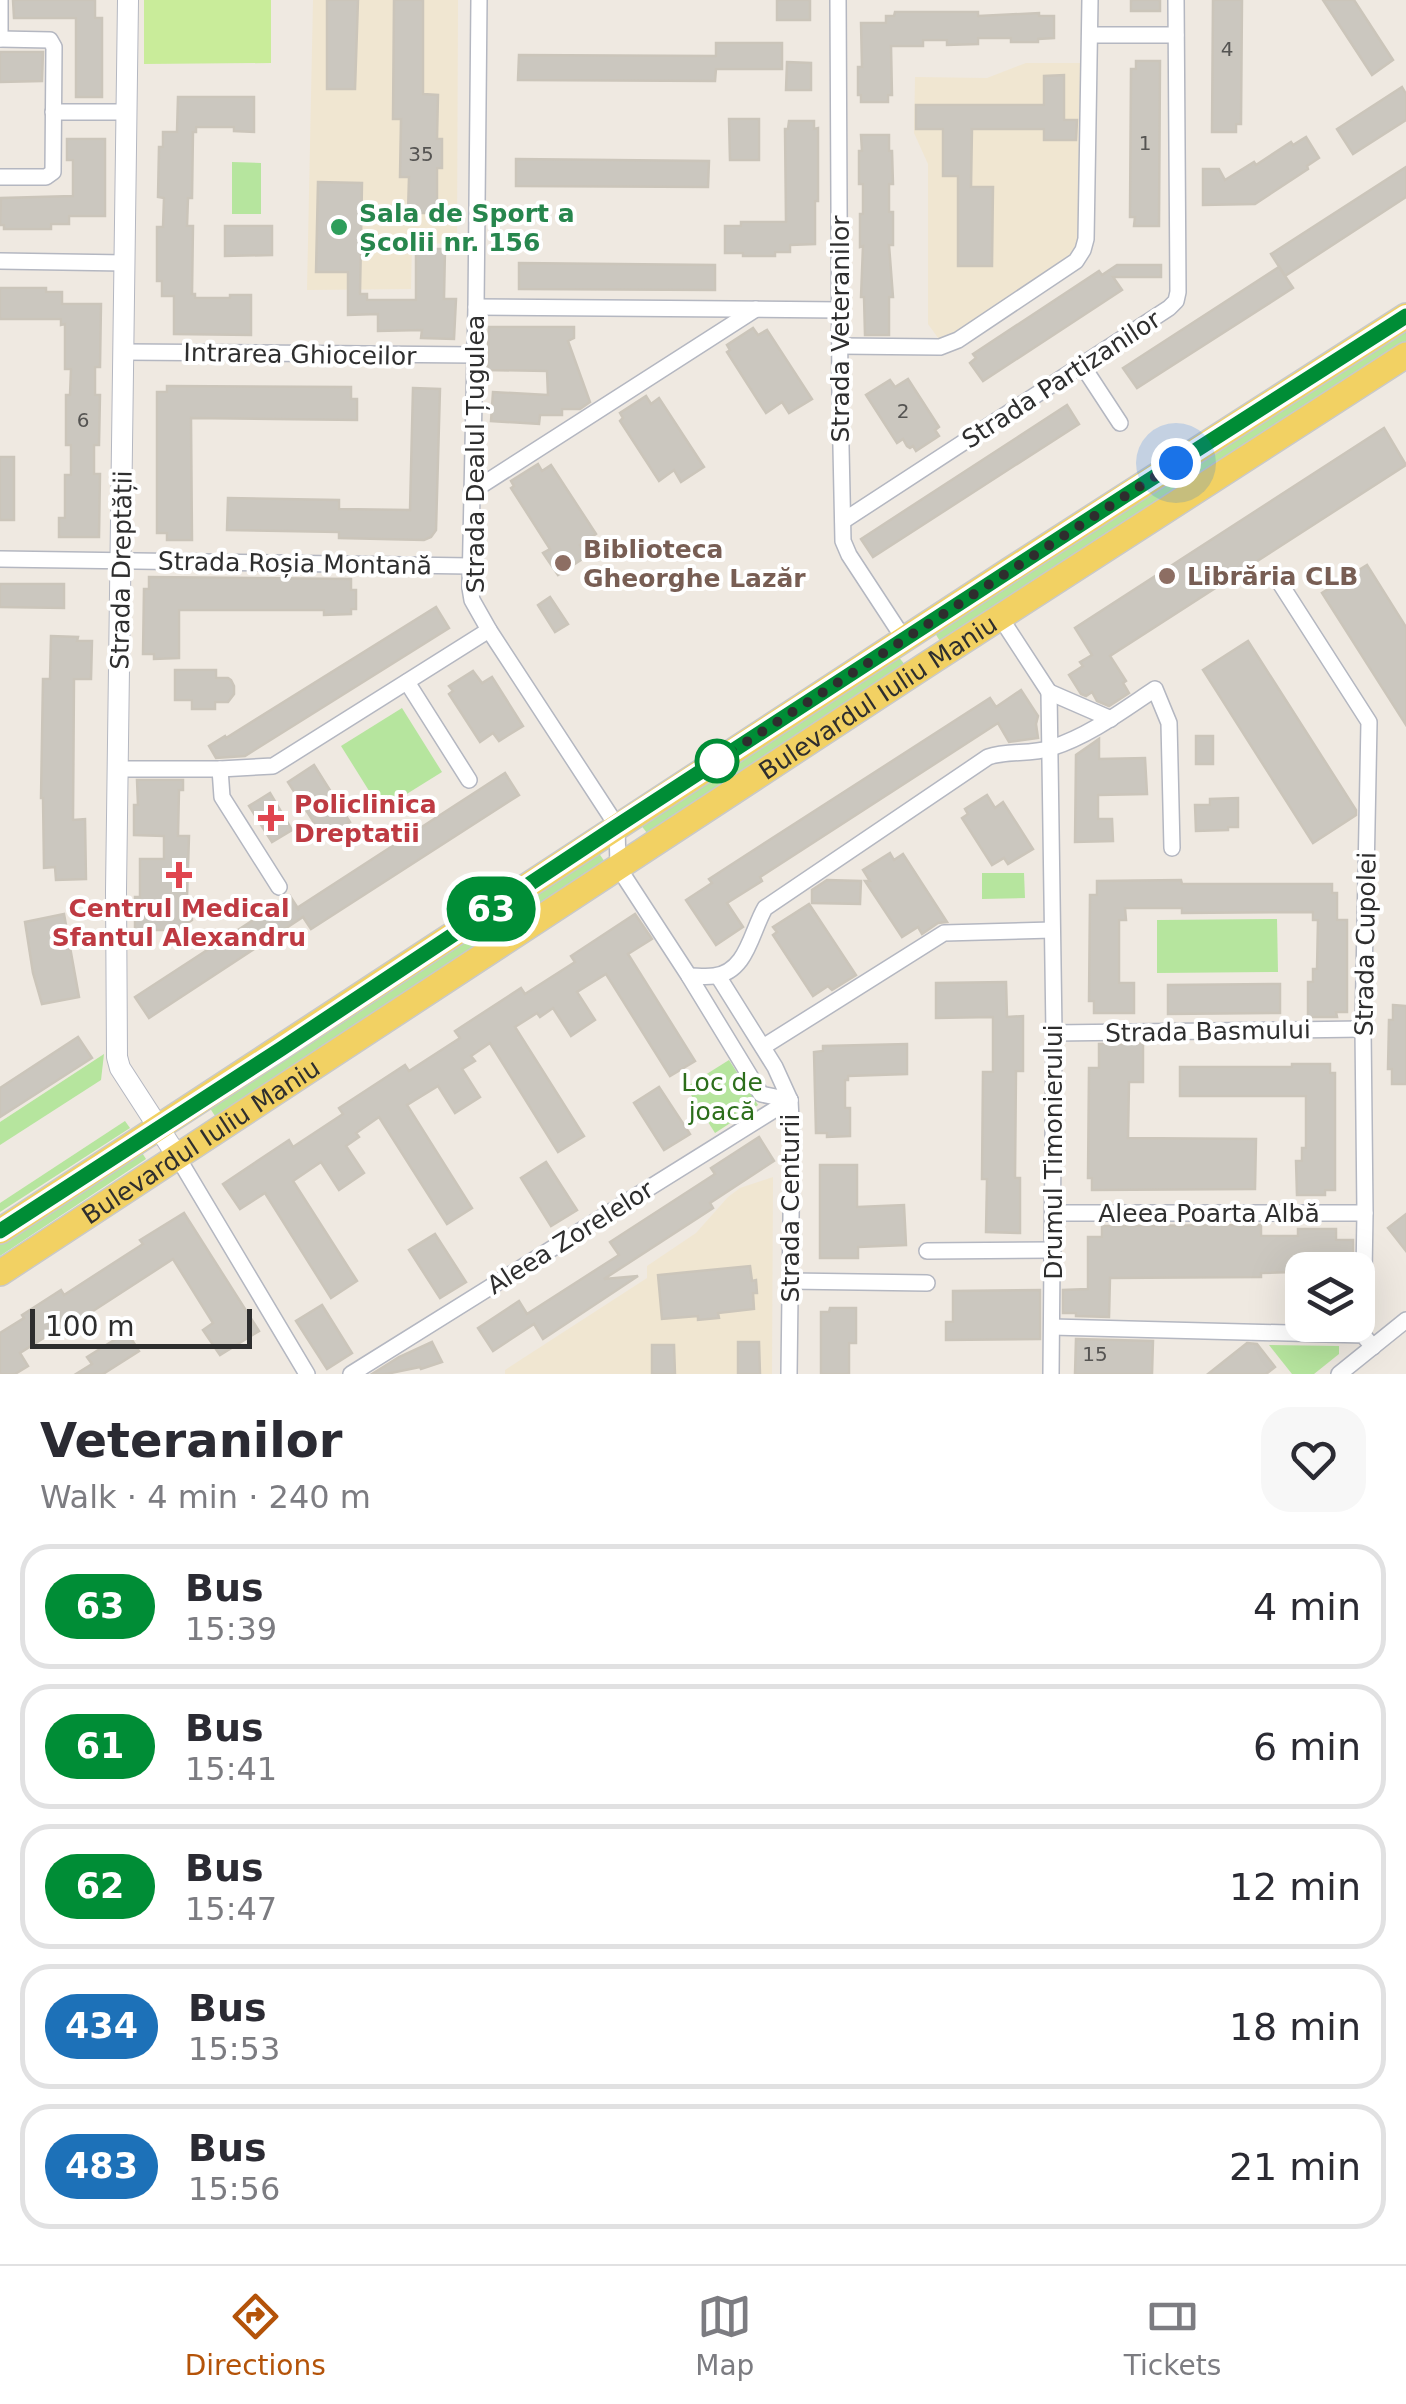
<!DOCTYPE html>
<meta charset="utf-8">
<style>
:root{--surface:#fff;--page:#f7f7f7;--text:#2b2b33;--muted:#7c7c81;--line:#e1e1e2;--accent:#b45309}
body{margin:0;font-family:"DejaVu Sans",sans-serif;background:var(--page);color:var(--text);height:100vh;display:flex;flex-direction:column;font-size:38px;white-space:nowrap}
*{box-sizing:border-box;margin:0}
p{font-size:32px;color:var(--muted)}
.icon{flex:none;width:55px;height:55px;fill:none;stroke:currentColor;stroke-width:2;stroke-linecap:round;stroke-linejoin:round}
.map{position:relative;height:1374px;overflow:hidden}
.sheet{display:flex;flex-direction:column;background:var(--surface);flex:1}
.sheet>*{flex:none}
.badge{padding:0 20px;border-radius:32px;font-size:35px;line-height:65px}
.buttons{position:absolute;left:1285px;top:1252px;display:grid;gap:20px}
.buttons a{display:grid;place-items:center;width:90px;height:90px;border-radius:20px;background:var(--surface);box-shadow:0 10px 40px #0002;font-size:50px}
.scale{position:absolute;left:30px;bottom:25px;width:222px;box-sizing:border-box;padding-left:10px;border:5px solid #2e2e2e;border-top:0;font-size:28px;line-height:35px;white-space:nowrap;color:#2e2e2e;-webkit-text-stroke:8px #fff;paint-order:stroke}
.you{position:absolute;width:50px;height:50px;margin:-25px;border:8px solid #fff;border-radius:50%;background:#1a73e8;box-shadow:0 0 0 15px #1a73e833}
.map>.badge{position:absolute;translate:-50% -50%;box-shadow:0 0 0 5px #fff}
.round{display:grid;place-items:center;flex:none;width:105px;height:105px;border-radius:30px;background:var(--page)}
.head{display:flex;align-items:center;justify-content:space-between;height:170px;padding:0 40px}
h1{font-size:48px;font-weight:600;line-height:75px}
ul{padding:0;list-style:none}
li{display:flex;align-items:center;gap:30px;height:125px;margin:0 20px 15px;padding:0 20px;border:5px solid var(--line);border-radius:30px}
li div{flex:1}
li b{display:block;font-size:38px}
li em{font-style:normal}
li .badge{min-width:110px;font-weight:700;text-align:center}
.tabs{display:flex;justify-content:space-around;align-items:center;height:140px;border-top:2px solid var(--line);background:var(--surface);font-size:28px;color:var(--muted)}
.tabs a{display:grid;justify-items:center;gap:5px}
.tabs .on{color:var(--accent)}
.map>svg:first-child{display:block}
</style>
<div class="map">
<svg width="1406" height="1374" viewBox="0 0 1406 1374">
<rect width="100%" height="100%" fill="#efe9e1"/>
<!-- education -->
<g fill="#f0e6d1">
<polygon points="313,0 458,0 457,244 412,243 411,289 307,290"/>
<polygon points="1026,63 1082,63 1080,245 1067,262 941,342 928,324 928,164 914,133 915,77 987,78"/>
<polygon points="773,1177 772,1374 505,1374 505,1370 647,1278 647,1266 696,1233 728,1197 740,1188"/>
</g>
<!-- green -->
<g fill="#b6e59e">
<polygon points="232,162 261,163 261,214 232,214"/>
<polygon points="1406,328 1406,342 941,643 935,633"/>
<polygon points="898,656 905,665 647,833 640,824"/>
<polygon points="402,708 442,772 381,810 341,746"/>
<polygon points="598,852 605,862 215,1116 208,1105"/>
<polygon points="982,873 1024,873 1025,898 982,899"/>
<polygon points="1277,919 1278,972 1157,973 1157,920"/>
<polygon points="104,1054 101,1080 0,1145 0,1122"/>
<polygon points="729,1060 758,1105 715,1133 686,1087"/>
<polygon points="125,1121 130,1128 0,1212 0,1203"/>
<polygon points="141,1151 146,1159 0,1256 0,1244"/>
<polygon points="1269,1345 1339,1346 1339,1354 1314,1374 1292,1374"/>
</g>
<!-- pitch -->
<polygon fill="#c9ec9a" points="144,0 271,0 271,63 144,64"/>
<!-- building -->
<g fill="#cbc7bf" stroke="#cbc5ba" stroke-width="2.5">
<polygon points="13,0 95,0 95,18 102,18 102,97 76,97 76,18 14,18"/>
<polygon points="327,0 358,0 355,89 327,89"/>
<polygon points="394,0 423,0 423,94 438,95 437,139 442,139 442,168 437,168 437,213 408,213 409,177 400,177 401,119 393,119"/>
<rect x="777" y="0" width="33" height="20"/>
<rect x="1131" y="0" width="29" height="11"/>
<polygon points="1213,0 1242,0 1241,124 1236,124 1236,132 1212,132"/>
<polygon points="1323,0 1354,0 1393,60 1372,75"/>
<polygon points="895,12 978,12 978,16 1039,13 1039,16 1054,16 1054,38 1038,39 1038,42 1011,42 1011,38 978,38 978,44 947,45 947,40 923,40 923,46 891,46 892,95 888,95 888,102 861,102 861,95 858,95 858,67 862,67 861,23 886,23 886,16 894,16"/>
<polygon points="716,43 782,43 782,69 716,69 715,81 518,80 519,55 716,56"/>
<polygon points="0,52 43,52 42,81 0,82"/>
<polygon points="1136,61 1160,61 1159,226 1134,226 1135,217 1130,217 1131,69 1136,69"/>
<polygon points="787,62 811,63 811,90 786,90"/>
<polygon points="1064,75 1064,120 1077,120 1076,140 1044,140 1044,129 972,129 971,187 993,187 992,266 958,266 958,176 943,176 943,129 916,129 916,105 1044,105 1044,76"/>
<polygon points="1402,87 1406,94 1406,120 1353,154 1337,129"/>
<polygon points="178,97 254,97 254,132 234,131 234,127 196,127 196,132 193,132 192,198 188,198 187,226 193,226 192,294 195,294 195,298 230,298 230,295 251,295 251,335 174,334 174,296 162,296 162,281 157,281 157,227 163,227 164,198 158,197 159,147 163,147 163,132 177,132"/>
<polygon points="729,119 759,119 759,160 730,160"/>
<polygon points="789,121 814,121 814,129 818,128 818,201 815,201 815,244 790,245 790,252 775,252 775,256 743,256 743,253 725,253 725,226 741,226 741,222 786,222 785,129 788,129"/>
<polygon points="861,135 889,135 889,151 892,151 893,184 889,184 889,212 893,212 893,245 889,245 893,297 889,297 889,335 865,335 864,297 861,297 863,246 860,247 860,214 863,214 863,184 859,184 859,151 862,151"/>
<polygon points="1306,137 1319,158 1307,166 1308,169 1255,204 1203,205 1203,169 1219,169 1225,180 1254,162 1256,165 1291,142 1293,145"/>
<polygon points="67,139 105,139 105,216 69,216 69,224 51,224 51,229 4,229 4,225 0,225 1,198 73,196 73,160 67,160"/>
<polygon points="516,159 709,161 708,187 516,186"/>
<polygon points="1406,167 1406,197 1285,276 1271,254"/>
<polygon points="318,182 362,183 360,294 367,294 367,300 416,300 416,249 445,249 444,299 456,299 454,339 421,338 422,330 378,331 378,314 348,315 348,272 316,272"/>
<polygon points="225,226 272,226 272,255 225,256"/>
<polygon points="519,263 715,265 715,290 519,289"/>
<polygon points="1117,265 1161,265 1161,277 1113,277 1122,290 983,381 970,363 976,358 973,354 1099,271 1102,275"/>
<polygon points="1279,267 1293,288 1137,388 1123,368"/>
<polygon points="0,288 46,288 46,292 62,292 62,304 101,304 100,367 95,367 95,395 100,395 99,445 94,445 94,474 100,474 99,537 59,537 59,518 65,518 65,475 71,475 71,445 66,445 66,395 70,395 71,369 65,369 65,324 61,325 61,319 0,319"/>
<polygon points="489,327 574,327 574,338 568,341 590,402 580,409 562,409 562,415 540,415 539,424 491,421 493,392 548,395 547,371 487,370"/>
<polygon points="753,328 758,335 767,330 812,399 789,413 782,402 766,413 727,352 730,350 727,345"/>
<polygon points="908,379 939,427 935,430 939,436 916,451 913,446 910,448 907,446 903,439 897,443 866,395 890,380 895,387"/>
<polygon points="167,386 351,387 351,399 357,399 357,420 191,418 192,540 167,540 167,533 157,533 157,392 167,392"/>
<polygon points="413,388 440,389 436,530 431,537 424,540 339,538 339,532 227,530 228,498 339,500 339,509 410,510"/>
<polygon points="646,396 651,404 659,398 704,467 681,482 674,470 659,481 620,421 623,418 620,413"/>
<polygon points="1067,405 1079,424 873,557 861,539"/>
<polygon points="1384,428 1406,465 1110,656 1126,681 1123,683 1129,693 1109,706 1097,701 1092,692 1086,696 1081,694 1069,675 1083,666 1080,662 1092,655 1075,628"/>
<rect x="0" y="457" width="14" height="63"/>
<polygon points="538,464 542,471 551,465 596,534 580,545 587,556 558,575 543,553 550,549 511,488 514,486 511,481"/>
<polygon points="1367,565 1406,627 1406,725 1322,593"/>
<polygon points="149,577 351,579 351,590 356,590 356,609 351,609 351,614 324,615 324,610 179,610 179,658 154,659 154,654 143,654 144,589 149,589"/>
<polygon points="0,584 64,584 64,608 0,607"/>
<polygon points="550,597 568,624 555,632 538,605"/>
<polygon points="436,607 449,628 245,756 216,758 209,746 225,736 226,738"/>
<polygon points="51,636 78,637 77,641 92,641 91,679 74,679 73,820 85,819 86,879 56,880 55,867 44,868 43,798 41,798 43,679 50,679"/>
<polygon points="1248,641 1356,810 1356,815 1313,843 1203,670"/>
<polygon points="175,670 216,670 216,678 228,678 231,680 234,686 234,694 228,702 215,702 215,709 192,709 192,700 175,700"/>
<polygon points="473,671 482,683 492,677 523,726 499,741 493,733 480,742 449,694 453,691 449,686"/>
<polygon points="1021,690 1038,716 1036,724 1038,738 1009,742 998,723 760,877 762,881 727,903 743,927 716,945 686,900 712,883 709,879 990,698 996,707"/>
<rect x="1196" y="736" width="17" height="28"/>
<polygon points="1099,739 1099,759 1145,758 1147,794 1098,795 1098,819 1112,819 1113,841 1075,842 1076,755"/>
<polygon points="314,765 350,822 324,838 288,782"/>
<polygon points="505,773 519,795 311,929 303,917 149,1018 135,997 290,896 299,910 297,908"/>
<polygon points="137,780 183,780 183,790 179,790 178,836 189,836 187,898 192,898 192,920 176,930 135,930 135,897 140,897 140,859 164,859 164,836 134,835 134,805 138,805"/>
<polygon points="270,793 292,830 272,842 249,806"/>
<polygon points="987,795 995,808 1003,802 1033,849 1008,864 1004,858 992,865 962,818 968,814 965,809"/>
<polygon points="1238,798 1238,827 1228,827 1228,830 1196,831 1195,805 1210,805 1210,799"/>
<polygon points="890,853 894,860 903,854 947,922 938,923 922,934 918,927 902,937 865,881 870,881 863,870"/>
<polygon points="827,880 861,881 860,904 812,903 812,890"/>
<polygon points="1181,880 1182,884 1332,884 1332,893 1337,893 1337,920 1347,920 1347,1012 1336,1012 1337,1017 1308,1017 1308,982 1313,982 1313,969 1317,969 1318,920 1313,920 1313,912 1182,913 1182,908 1125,908 1126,920 1119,920 1119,983 1134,983 1134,1013 1094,1013 1094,1001 1089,1001 1090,895 1097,895 1097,881"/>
<polygon points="809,904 856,975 832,990 828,986 813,996 773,935 777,932 773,927"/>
<polygon points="64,914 79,997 42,1004 33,973 25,922"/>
<polygon points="635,914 652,939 628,954 695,1061 670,1076 606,974 577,992 595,1020 571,1036 553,1008 540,1017 537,1013 515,1027 584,1136 558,1152 490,1043 471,1056 475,1061 462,1069 480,1097 455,1113 438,1086 407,1105 472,1208 447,1224 379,1117 356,1133 359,1137 346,1146 364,1173 339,1190 321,1162 293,1181 357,1281 331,1298 265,1193 240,1209 223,1184 289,1140 293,1147 343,1114 339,1108 405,1065 409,1071 460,1038 455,1031 521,988 525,994 575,962 571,956"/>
<polygon points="1006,982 1007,1017 1023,1016 1023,1071 1016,1071 1015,1178 1020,1178 1020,1233 986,1232 987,1179 982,1179 983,1072 993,1072 993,1017 936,1018 936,983"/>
<polygon points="1280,984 1280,1013 1168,1014 1168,985"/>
<polygon points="1393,1005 1406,1006 1406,1084 1392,1084 1392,1069 1388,1069 1389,1020 1393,1020"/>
<polygon points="78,1037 92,1058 0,1117 0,1088"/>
<polygon points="1143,1043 1143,1082 1129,1082 1128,1138 1256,1139 1255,1189 1092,1190 1092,1178 1088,1178 1089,1068 1099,1068 1099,1044"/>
<polygon points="907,1044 907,1074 848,1076 848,1080 845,1080 845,1108 850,1108 850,1136 827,1137 827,1133 816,1133 814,1052 823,1051 823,1046"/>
<polygon points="1292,1064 1330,1064 1330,1073 1335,1073 1335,1190 1325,1190 1325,1195 1297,1195 1296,1161 1302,1161 1302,1148 1306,1148 1306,1096 1180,1096 1180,1067 1292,1067"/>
<polygon points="659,1087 690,1134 664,1150 634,1103"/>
<polygon points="759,1137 774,1161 710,1203 713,1208 604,1279 638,1276 543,1339 534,1324 493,1351 478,1328 519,1301 527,1314 619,1255 610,1242 715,1174 711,1168"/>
<polygon points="546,1162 577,1210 551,1226 521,1178"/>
<polygon points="820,1165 857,1165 857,1207 904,1205 906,1245 858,1247 858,1258 820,1258"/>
<polygon points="184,1213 259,1331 220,1355 203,1330 213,1323 173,1259 79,1320 77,1317 20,1353 28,1366 15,1374 0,1374 0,1333 24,1318 22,1315 61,1290 64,1295 143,1244 140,1240"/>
<polygon points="1406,1214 1406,1251 1388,1228"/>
<polygon points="1261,1225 1261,1236 1298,1236 1298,1229 1336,1229 1336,1240 1353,1240 1353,1270 1261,1273 1261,1277 1110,1278 1109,1317 1076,1316 1076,1313 1063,1313 1063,1290 1088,1289 1088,1237 1102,1237 1102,1226"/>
<polygon points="435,1234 466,1282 440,1298 409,1250"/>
<polygon points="750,1266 752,1281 756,1280 757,1293 753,1293 754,1309 718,1313 719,1318 698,1320 698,1316 662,1319 658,1275"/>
<polygon points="1040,1290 1040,1339 946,1340 946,1322 953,1322 953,1291"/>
<polygon points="322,1305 352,1353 327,1369 296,1321"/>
<polygon points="830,1308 856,1308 856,1343 849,1343 849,1374 821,1374 821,1312 829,1312"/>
<polygon points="127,1332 139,1351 103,1374 76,1374 92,1364 87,1357"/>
<polygon points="1076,1339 1153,1341 1152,1374 1075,1374"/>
<polygon points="432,1342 442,1362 421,1369 420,1367 386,1374 372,1374 399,1357"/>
<polygon points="738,1342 759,1342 760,1374 738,1374"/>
<polygon points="1247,1343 1257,1344 1275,1367 1266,1374 1208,1374"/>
<polygon points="652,1345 674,1345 675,1374 652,1374"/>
</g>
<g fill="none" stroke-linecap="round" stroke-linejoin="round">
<!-- minor casing -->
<g stroke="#b4b7c1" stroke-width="18">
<g id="minor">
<polyline points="0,0 0,39"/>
<polyline points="479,0 476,307 470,588 472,600 489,630 617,826 618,867 689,976 761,1094 790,1100"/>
<polyline points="838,0 840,400 843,541 849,555 904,639"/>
<polyline points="1090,35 1176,35"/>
<polyline points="0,39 50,40 54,47 53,172 46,177 0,177"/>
<polyline points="53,112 128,112"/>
<polyline points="0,261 125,263"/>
<polyline points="476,307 840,310"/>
<polyline points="840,346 940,347 958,340 1076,261 1083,250 1086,239 1090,0"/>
<polyline points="125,352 475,355"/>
<polyline points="1082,365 1120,423"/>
<polyline points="471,492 756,309"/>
<polyline points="843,521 1169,308 1176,301 1178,292 1176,0"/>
<polyline points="0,559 470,566"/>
<polyline points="1278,580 1369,722 1363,1029 1365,1213 1363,1335"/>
<polyline points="1000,617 1049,692"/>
<polyline points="407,682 469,780"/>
<polyline points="1049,692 1054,1033 1051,1374"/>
<polyline points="1049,692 1111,719"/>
<polyline points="118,769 220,769 273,766 489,630"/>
<polyline points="220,769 222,797 279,887"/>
<path d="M689,976C697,976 706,977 714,976C747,972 751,932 765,908L988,757C1008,750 1030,755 1051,748C1089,736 1122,711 1155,689L1169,723L1172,848"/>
<polyline points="718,976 775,1067 790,1100 792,1140 789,1374"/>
<polyline points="1054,1033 1363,1029"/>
<polyline points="763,1047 944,933 1052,930"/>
<polyline points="177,1156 307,1374"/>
<polyline points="1054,1213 1365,1213"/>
<polyline points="927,1251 1053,1250"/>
<polyline points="790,1281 927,1283"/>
<polyline points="1052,1327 1363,1335 1373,1347"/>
<polyline points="351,1374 790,1100"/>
<polyline points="1339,1374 1406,1320"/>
</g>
</g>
<!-- tertiary casing -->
<g stroke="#b4b7c1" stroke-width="22">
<polyline id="tertiary" points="128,0 116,891 117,1057 120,1068 177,1156"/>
</g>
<!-- primary casing -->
<g stroke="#c9c9c9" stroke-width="28">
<g id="primary">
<polyline points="0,1231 1010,570 1406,316"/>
<path id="s1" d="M0,1273L923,667L1406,355"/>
</g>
</g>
<!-- minor -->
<use href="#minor" stroke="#fff" stroke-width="15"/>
<!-- tertiary -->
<use href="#tertiary" stroke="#fff" stroke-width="20"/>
<!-- primary -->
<use href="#primary" stroke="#f2d163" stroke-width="25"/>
</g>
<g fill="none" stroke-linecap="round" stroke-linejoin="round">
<!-- line casing -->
<g stroke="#fff" stroke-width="22">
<polyline id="line" points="0,1231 281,1049 617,826 1126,495 1406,316"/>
</g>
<!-- line -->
<use href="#line" stroke="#008d36" stroke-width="15"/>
<!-- walk -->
<polyline stroke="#2e2e2e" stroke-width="10" stroke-dasharray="0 18" points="717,761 1176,463"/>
</g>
<!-- markers -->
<circle fill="#2e9e5b" stroke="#fff" stroke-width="4" cx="339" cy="227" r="10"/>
<g fill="#8d6e63" stroke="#fff" stroke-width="4">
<circle cx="563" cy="563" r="10"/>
<circle cx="1167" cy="576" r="10"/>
</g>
<circle fill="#fff" stroke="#008d36" stroke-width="5" cx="717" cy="761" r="20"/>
<g fill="#e0444e" stroke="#fff" stroke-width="4">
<path d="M266 803h10v10h10v10h-10v10h-10v-10h-10v-10h10z"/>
<path d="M174 860h10v10h10v10h-10v10h-10v-10h-10v-10h10z"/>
</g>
<g text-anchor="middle" stroke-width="8" stroke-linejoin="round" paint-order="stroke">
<!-- number labels -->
<g font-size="20" fill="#555452">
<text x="1227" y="56">4</text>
<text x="1145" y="150">1</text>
<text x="421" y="161">35</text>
<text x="903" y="418">2</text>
<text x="83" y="427">6</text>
<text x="1095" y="1361">15</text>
</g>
<!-- leisure labels -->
<g font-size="25" font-weight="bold" fill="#27864d" stroke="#fff" text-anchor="start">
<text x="359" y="222">Sala de Sport a<tspan x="359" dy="29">Școlii nr. 156</tspan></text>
</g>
<!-- street labels -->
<g font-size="25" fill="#2e2e2e" stroke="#fff">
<text transform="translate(840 329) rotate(-90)" y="9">Strada Veteranilor</text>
<text transform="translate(300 354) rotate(1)" y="9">Intrarea Ghioceilor</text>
<text transform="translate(1061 379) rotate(-33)" y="9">Strada Partizanilor</text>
<text transform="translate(475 454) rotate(-90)" y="9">Strada Dealul Țugulea</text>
<text transform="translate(295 563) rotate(1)" y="9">Strada Roșia Montană</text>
<text transform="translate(121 570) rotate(-89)" y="9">Strada Dreptății</text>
<text dy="9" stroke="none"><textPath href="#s1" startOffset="1050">Bulevardul Iuliu Maniu</textPath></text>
<text transform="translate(1365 944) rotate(-89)" y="9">Strada Cupolei</text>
<text transform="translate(1208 1031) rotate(-1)" y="9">Strada Basmului</text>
<text dy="9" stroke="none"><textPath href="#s1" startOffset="240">Bulevardul Iuliu Maniu</textPath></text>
<text transform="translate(1053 1152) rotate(-90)" y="9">Drumul Timonierului</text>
<text transform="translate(790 1208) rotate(-90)" y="9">Strada Centurii</text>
<text x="1209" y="1222">Aleea Poarta Albă</text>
<text transform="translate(570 1237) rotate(-32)" y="9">Aleea Zorelelor</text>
</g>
<!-- education labels -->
<g font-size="25" font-weight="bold" fill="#785e54" stroke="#fff" text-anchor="start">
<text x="583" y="558">Biblioteca<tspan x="583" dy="29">Gheorghe Lazăr</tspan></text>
<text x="1187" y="585">Librăria CLB</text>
</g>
<!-- health labels -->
<g font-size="25" font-weight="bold" fill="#be3a42" stroke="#fff" text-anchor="start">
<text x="294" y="813">Policlinica<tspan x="294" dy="29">Dreptatii</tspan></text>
<text x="179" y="917" text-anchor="middle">Centrul Medical<tspan x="179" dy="29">Sfantul Alexandru</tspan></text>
</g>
<!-- park labels -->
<g font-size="25" fill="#2c6e1b" stroke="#fff">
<text x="722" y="1091">Loc de<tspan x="722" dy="29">joacă</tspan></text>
</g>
</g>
</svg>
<div class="buttons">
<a><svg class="icon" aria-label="layers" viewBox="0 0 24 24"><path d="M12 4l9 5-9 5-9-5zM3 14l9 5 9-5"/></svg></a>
</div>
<div class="scale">100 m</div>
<div class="you" style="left:1176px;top:463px"></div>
<b class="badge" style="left:491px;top:909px;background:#008d36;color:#fff">63</b>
</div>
<section class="sheet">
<div class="head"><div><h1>Veteranilor</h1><p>Walk · 4 min · 240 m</p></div><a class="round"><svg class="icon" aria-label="heart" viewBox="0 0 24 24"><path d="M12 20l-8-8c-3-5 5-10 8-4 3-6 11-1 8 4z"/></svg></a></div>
<ul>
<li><span class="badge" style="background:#008d36;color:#fff">63</span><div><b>Bus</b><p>15:39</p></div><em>4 min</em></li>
<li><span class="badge" style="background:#008d36;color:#fff">61</span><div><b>Bus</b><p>15:41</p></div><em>6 min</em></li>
<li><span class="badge" style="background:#008d36;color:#fff">62</span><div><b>Bus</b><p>15:47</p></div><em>12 min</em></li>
<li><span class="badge" style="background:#1d71b8;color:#fff">434</span><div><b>Bus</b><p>15:53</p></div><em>18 min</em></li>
<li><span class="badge" style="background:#1d71b8;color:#fff">483</span><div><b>Bus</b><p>15:56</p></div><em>21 min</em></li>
</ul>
</section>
<nav class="tabs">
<a class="on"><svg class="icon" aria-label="directions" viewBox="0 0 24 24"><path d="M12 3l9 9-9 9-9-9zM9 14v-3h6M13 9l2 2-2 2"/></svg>Directions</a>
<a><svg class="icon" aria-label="map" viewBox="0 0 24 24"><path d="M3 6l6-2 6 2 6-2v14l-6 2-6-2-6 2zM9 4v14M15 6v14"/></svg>Map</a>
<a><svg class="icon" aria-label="tickets" viewBox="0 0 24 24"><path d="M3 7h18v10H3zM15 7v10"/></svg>Tickets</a>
</nav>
